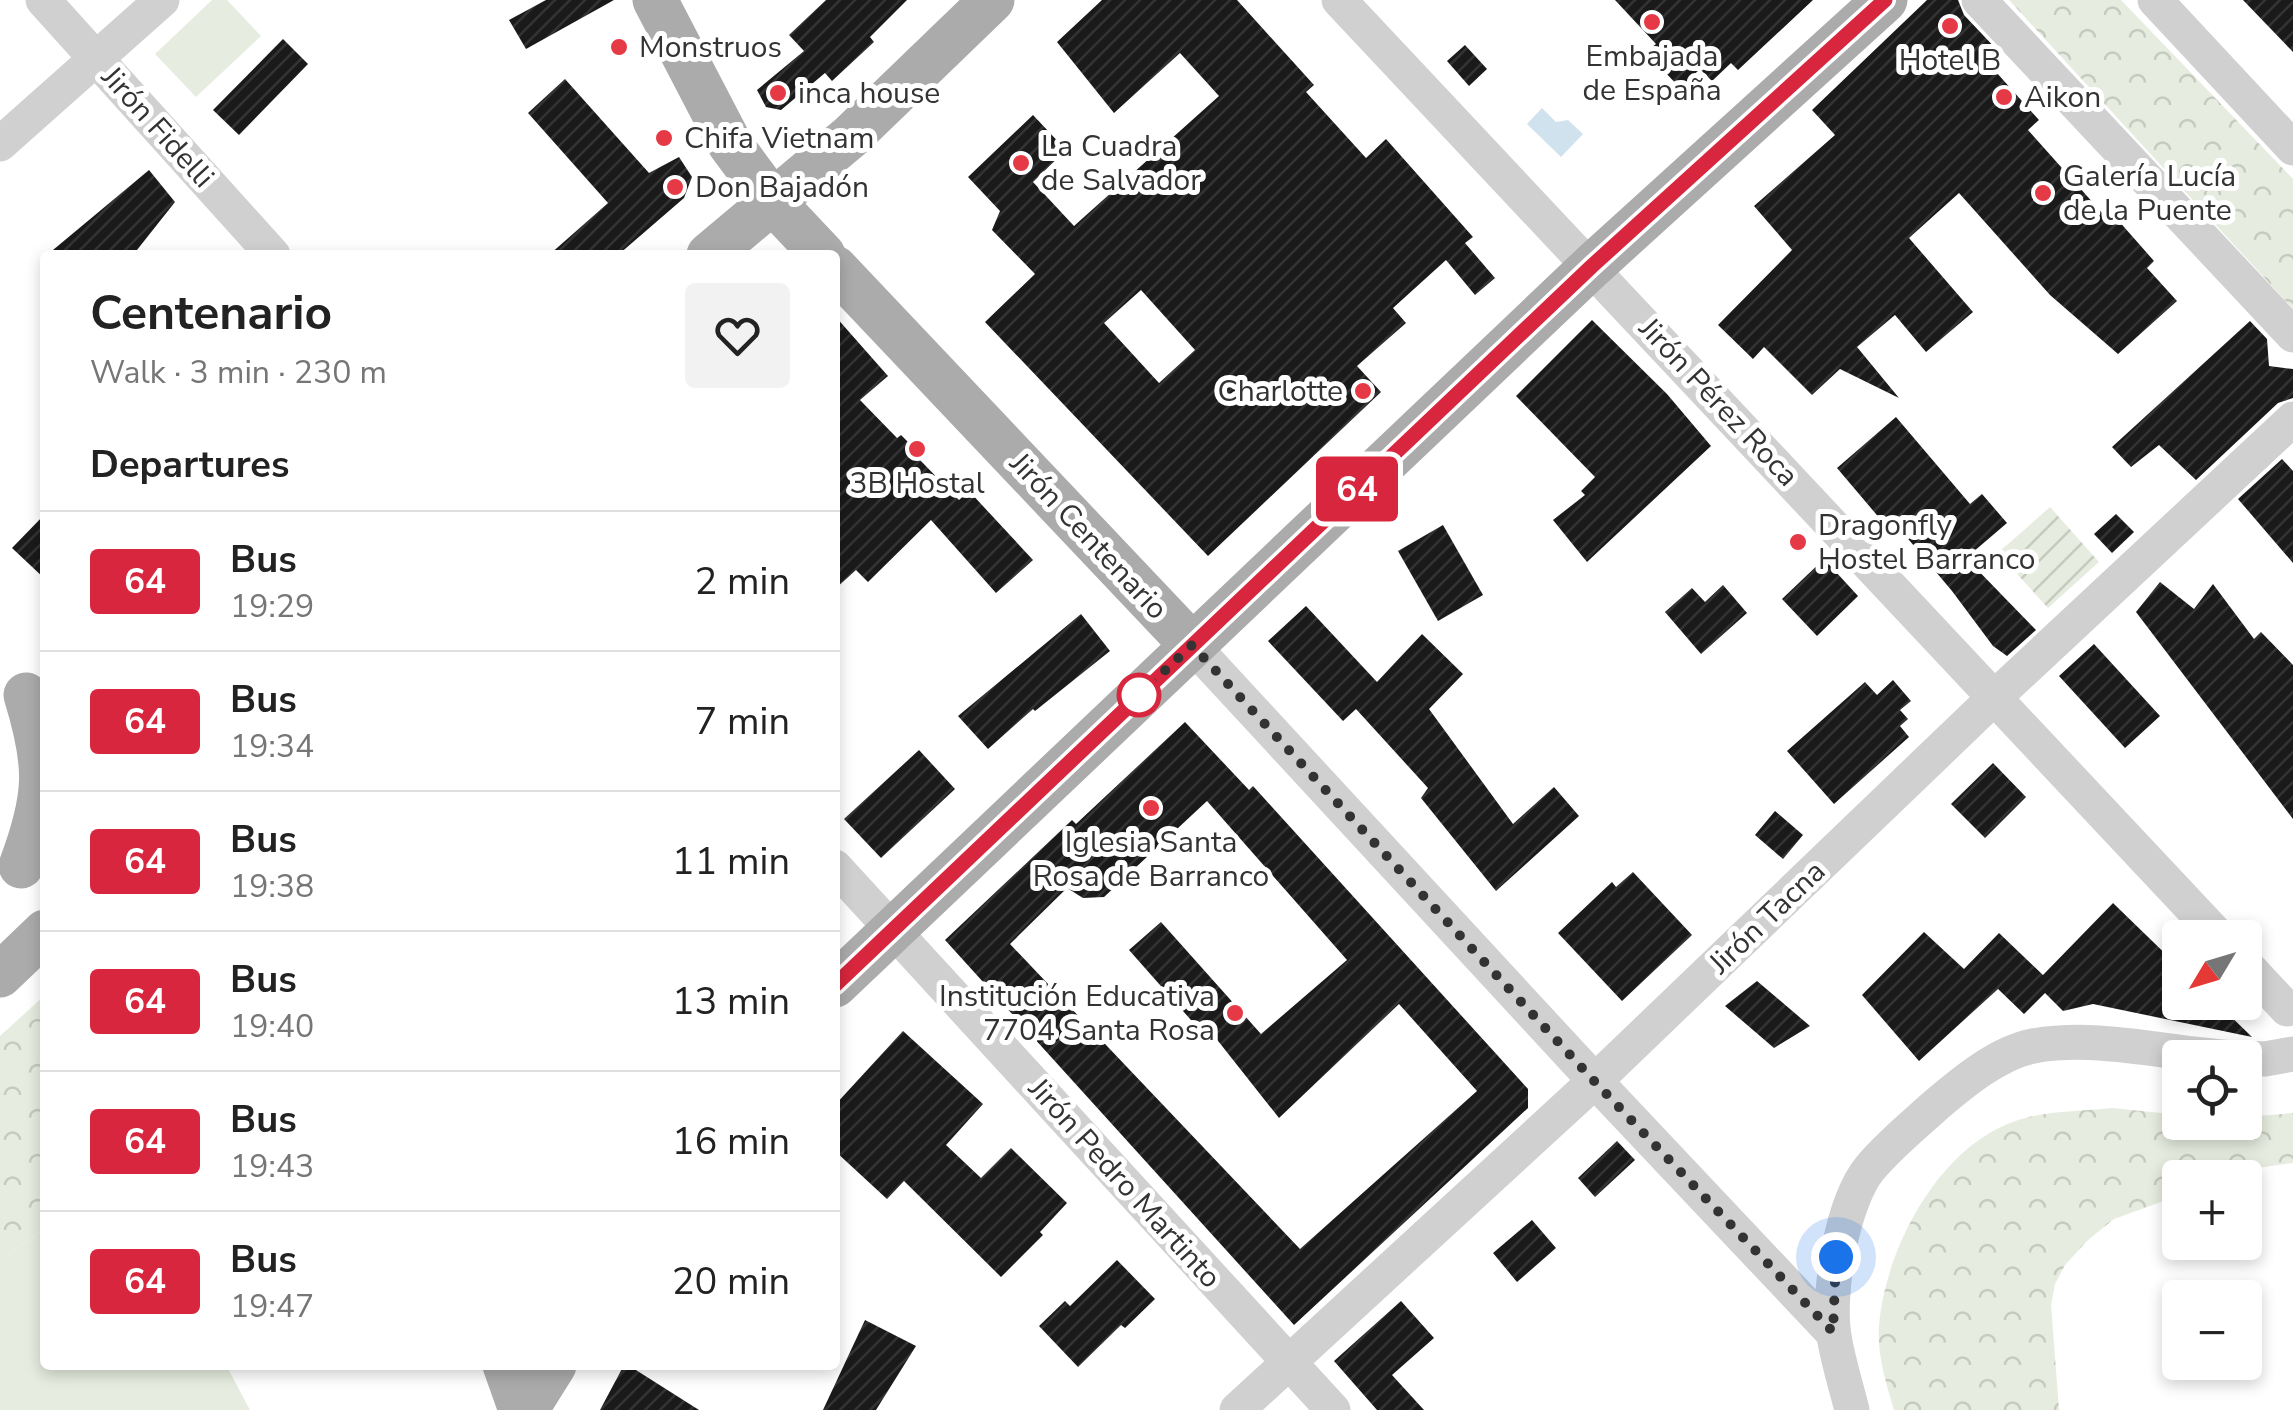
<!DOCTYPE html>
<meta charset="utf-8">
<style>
:root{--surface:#fff;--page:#f2f2f2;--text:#222;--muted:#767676;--line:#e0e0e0}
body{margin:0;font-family:"Nunito Sans",sans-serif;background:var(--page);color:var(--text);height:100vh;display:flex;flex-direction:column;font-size:38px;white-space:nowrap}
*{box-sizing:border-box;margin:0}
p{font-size:32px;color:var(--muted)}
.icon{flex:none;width:55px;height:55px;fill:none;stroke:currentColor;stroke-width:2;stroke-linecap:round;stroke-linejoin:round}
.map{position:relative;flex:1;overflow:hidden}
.drawer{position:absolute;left:40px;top:250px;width:800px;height:1120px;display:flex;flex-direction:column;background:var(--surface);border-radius:10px;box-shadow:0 5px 15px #0003}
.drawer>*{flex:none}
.badge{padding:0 20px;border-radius:8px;font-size:35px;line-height:65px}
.needle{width:65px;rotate:232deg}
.tools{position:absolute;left:2162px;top:920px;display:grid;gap:20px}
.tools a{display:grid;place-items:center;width:100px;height:100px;border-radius:10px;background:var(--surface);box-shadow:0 5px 15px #0003;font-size:50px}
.you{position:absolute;width:50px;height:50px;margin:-25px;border:8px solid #fff;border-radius:50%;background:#1a73e8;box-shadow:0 0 0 15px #1a73e833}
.map>.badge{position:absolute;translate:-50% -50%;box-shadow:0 0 0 5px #fff}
h2{padding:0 50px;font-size:38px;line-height:90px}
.round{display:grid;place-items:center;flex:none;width:105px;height:105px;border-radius:10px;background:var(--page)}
.summary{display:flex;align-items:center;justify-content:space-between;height:170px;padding:0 50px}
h1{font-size:48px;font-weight:700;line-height:75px}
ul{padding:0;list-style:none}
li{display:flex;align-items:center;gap:30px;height:140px;padding:0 50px;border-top:2px solid var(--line)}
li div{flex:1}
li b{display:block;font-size:38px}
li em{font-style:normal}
li .badge{min-width:110px;font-weight:700;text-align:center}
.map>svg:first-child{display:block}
</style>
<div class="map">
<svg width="2293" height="1410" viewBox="0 0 2293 1410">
<defs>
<pattern id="forest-crowns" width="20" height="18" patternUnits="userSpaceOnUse" patternTransform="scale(2.5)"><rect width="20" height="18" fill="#e6ecdf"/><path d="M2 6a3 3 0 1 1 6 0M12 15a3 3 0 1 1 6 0" fill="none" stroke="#c6cbc0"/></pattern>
<pattern id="garden-furrows" width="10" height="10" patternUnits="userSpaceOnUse" patternTransform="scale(2.5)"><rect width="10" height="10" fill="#e6ecdf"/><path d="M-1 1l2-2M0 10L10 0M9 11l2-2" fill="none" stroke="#c6cbc0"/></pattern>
<pattern id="building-hatch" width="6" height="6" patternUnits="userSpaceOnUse" patternTransform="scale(2.5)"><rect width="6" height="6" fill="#1a1a1a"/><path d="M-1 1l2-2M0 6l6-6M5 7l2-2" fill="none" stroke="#333"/></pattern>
</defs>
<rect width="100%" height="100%" fill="#fff"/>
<!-- grass -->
<g fill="#e6ecdf">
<polygon points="212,0 227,0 261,36 196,97 155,54"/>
<polygon points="45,1229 45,1365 226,1365 250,1410 0,1410 0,1260"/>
</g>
<!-- forest -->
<g fill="url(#forest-crowns)">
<polygon points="2009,0 2121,0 2293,179 2293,309"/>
<polygon points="45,995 45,1229 0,1260 0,1036"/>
<path d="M2112,1108L2180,1115V1122H2245V1117L2293,1113V1163C2254,1167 2219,1178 2180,1178V1195L2114,1219L2088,1240L2065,1265L2055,1284L2051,1305L2059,1410H1894C1886,1383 1877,1355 1879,1326C1885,1251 1937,1149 2013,1122C2044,1110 2078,1112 2112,1108Z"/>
</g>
<!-- garden -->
<polygon fill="url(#garden-furrows)" points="2050,507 2099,562 2048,608 1998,553"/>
<!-- water -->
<polygon fill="#cfe2ee" points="1542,108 1556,122 1568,120 1583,134 1561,157 1527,124"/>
<!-- building -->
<g fill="url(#building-hatch)" fill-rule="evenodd">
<polygon points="546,0 614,0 526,49 509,20"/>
<polygon points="826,0 907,0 870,37 874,42 832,81 825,73 781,110 766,107 757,90 804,51 789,35"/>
<path d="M1102,0H1237L1314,85L1306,92L1366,158L1386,139L1473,237L1465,243L1495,278L1475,295L1446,260L1393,308L1406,323L1357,366L1381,392L1208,556L985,322L1035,274L992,230L1000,211L968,177L1033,115L1066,150L1033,182L1074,226L1219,96L1180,53L1114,113L1057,42ZM1141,290L1195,350L1159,383L1104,323Z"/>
<polygon points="1615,0 1813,0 1738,70 1731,63 1712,81 1700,69 1680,88 1646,52 1656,44"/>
<polygon points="1927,0 1958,0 1964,15 1999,52 1988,63 2039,120 2028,130 2112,224 2117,219 2154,261 2147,268 2177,301 2118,354 2050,295 1959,193 1909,238 1973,312 1926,352 1895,315 1857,347 1899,398 1840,369 1812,395 1764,347 1753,359 1718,325 1792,250 1754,206 1835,135 1812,110"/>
<polygon points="2243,0 2293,0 2293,52"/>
<polygon points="283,39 308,64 239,135 213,110"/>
<polygon points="1465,45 1487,69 1469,86 1447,61"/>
<polygon points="565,79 649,173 679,157 692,177 684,198 618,255 549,255 608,203 528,113"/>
<polygon points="149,170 175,202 133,255 47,255"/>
<polygon points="835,316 888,376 860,400 897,438 901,435 922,456 919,459 959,500 969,491 1033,560 996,593 931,520 868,582 856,570 835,589"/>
<polygon points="1592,320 1667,394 1711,446 1587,562 1553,520 1585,495 1581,491 1595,477 1516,396"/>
<polygon points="2250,321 2267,339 2269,366 2293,369 2293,398 2278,403 2196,480 2159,445 2131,467 2112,447"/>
<polygon points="1896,417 1970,504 1982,494 2007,523 1966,558 2036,630 2007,656 1993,646 1952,591 1893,521 1887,527 1837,468"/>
<polygon points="2282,459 2293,471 2293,563 2238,499"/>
<polygon points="45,514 45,579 12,548"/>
<polygon points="2116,514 2134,532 2112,553 2094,534"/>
<polygon points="1443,525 1483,595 1438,621 1398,551"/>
<polygon points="1824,559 1858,596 1817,636 1782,599"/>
<polygon points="2160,582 2194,609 2213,584 2254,639 2261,632 2293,665 2293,819 2136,612"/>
<polygon points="1723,585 1747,613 1701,654 1665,612 1692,588 1705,602"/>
<polygon points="1306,606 1377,682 1422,634 1463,674 1429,709 1513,824 1554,787 1579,816 1496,891 1421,798 1428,788 1356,709 1343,721 1268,641"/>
<polygon points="1081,614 1110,651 1035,711 1033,709 988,749 958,716"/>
<polygon points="2094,644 2160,716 2125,748 2059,676"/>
<polygon points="1893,680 1911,701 1900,710 1908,719 1900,726 1909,737 1834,804 1787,751 1865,682 1877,695"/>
<path d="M1185,722L1249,790L1253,786L1528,1089V1108L1294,1325L945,940L1072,820L1076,824ZM1207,801L1347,960L1261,1034L1161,922L1129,950L1206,1037L1211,1032L1279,1118L1399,1004L1477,1091L1300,1249L1010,944L1067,888L1083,898L1104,897Z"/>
<polygon points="919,750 955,789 881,858 844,819"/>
<polygon points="1993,763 2026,797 1985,838 1951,804"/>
<polygon points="1775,811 1803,835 1783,859 1755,835"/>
<polygon points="1633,872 1692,935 1622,1001 1558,933 1612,882 1616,887"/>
<polygon points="2113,903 2180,968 2180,1002 2216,1002 2252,1037 2093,1004 2063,1011 2045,993 2024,1014 1998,989 1919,1061 1862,995 1924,932 1964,969 1999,933 2043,975"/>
<polygon points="1757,981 1810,1026 1774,1048 1725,1006"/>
<polygon points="903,1031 983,1104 946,1145 981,1178 1011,1148 1067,1203 1040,1232 1043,1235 1001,1277 904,1181 887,1199 835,1151 835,1105"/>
<polygon points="1617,1141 1635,1160 1595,1197 1578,1178"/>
<polygon points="1532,1220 1556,1248 1517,1282 1493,1253"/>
<polygon points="1117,1260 1155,1299 1125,1328 1121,1325 1078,1367 1039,1326 1065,1301 1070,1306"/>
<polygon points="1401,1301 1434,1338 1392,1375 1424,1410 1377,1410 1334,1361"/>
<polygon points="865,1320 916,1346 876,1410 823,1410"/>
<polygon points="624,1365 628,1365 699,1410 600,1410"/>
</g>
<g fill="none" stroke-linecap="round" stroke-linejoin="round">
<!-- minor -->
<g stroke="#d0d0d0" stroke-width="35">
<polyline points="43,0 273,255"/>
<polyline points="1339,0 2220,938"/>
<polyline points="1979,0 2293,335"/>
<polyline points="2155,0 2293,148"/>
<polyline points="0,144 162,0"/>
<polyline points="1192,645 1595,1081 1833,1333"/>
<polyline points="835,867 1333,1410"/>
<polyline points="2245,964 2287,1009"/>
<polyline points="2245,1058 2265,1059 2293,1054"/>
<polyline points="1237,1410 1595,1081 1995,697 2293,419"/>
<path d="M1852,1410C1846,1386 1838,1361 1834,1336C1827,1293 1842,1202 1870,1168C1889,1145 1914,1125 1936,1105C1963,1082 1998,1053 2033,1046C2100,1034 2170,1055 2238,1058"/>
</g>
<!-- major -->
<g stroke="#ababab" stroke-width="45">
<polyline points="655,0 730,144 773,202 823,255"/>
<polyline points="709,255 851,136 992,0"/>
<polyline points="835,268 1192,645"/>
<path d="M21,866C47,797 48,766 26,695"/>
<polyline points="0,975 45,932"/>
<polyline points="835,985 1592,266 1885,0"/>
<polyline points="505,1365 521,1410"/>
<polyline points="526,1410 554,1365"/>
</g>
</g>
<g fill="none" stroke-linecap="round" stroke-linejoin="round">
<!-- line casing -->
<g stroke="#fff" stroke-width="22">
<polyline id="line" points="835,985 1592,266 1885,0"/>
</g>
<!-- line -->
<use href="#line" stroke="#d7263d" stroke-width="15"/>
<!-- walk -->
<polyline stroke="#333" stroke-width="10" stroke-dasharray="0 18" points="1139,695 1192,645 1595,1082 1833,1332 1836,1257"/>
</g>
<!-- markers -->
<g fill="#e63946" stroke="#fff" stroke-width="4">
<circle cx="1652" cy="22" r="10"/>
<circle cx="1950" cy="26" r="10"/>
<circle cx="619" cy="47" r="10"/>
<circle cx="778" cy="93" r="10"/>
<circle cx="2004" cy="97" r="10"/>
<circle cx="664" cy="138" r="10"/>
<circle cx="1021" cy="163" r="10"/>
<circle cx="675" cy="187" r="10"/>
<circle cx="2043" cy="193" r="10"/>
<circle cx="1363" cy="391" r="10"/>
<circle cx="917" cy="449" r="10"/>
<circle cx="1798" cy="542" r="10"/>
<circle cx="1151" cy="808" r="10"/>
<circle cx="1235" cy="1013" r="10"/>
</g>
<circle fill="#fff" stroke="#d7263d" stroke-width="5" cx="1139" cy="695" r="20"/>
<g text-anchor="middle" stroke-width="10" stroke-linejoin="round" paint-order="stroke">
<!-- poi labels -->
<g font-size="30" fill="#333" stroke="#fff" text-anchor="start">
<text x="639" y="57">Monstruos</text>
<text x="1652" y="66" text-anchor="middle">Embajada<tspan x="1652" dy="34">de España</tspan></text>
<text x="1950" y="70" text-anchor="middle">Hotel B</text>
<text x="798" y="103">inca house</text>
<text x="2024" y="107">Aikon</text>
<text x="684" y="148">Chifa Vietnam</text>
<text x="1041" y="156">La Cuadra<tspan x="1041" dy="34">de Salvador</tspan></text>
<text x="2063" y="186">Galería Lucía<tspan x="2063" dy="34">de la Puente</tspan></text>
<text x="695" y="197">Don Bajadón</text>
<text x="1343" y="401" text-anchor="end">Charlotte</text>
<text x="917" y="493" text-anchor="middle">3B Hostal</text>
<text x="1818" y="535">Dragonfly<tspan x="1818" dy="34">Hostel Barranco</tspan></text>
<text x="1151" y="852" text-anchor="middle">Iglesia Santa<tspan x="1151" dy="34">Rosa de Barranco</tspan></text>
<text x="1215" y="1006" text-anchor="end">Institución Educativa<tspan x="1215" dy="34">7704 Santa Rosa</tspan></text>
</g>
<!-- street labels -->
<g font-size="30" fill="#333" stroke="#fff">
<text transform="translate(158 127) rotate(48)" y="10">Jirón Fidelli</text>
<text transform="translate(1719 402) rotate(47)" y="10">Jirón Pérez Roca</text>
<text transform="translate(1089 536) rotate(47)" y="10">Jirón Centenario</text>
<text transform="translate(1767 917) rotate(-44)" y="10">Jirón Tacna</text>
<text transform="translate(1125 1183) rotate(48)" y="10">Jirón Pedro Martinto</text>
</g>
</g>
</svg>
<div class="tools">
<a><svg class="needle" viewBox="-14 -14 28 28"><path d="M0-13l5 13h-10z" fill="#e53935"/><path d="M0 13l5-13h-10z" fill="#767676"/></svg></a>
<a><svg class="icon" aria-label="locate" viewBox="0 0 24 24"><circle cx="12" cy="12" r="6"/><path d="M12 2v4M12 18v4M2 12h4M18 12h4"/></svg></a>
<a>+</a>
<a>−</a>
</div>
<div class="you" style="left:1836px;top:1257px"></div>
<b class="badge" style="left:1357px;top:489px;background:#d7263d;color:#fff">64</b>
<section class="drawer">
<div class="summary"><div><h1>Centenario</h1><p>Walk · 3 min · 230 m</p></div><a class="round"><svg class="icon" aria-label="heart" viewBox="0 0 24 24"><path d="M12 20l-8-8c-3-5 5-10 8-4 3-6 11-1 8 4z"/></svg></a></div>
<h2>Departures</h2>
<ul>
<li><span class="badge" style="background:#d7263d;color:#fff">64</span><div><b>Bus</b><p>19:29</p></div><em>2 min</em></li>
<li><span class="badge" style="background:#d7263d;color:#fff">64</span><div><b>Bus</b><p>19:34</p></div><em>7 min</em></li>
<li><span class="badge" style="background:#d7263d;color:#fff">64</span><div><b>Bus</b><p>19:38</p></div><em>11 min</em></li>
<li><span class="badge" style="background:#d7263d;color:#fff">64</span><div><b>Bus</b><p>19:40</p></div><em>13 min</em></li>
<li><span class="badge" style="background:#d7263d;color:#fff">64</span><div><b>Bus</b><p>19:43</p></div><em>16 min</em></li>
<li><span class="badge" style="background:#d7263d;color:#fff">64</span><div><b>Bus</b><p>19:47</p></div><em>20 min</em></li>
</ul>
</section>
</div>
